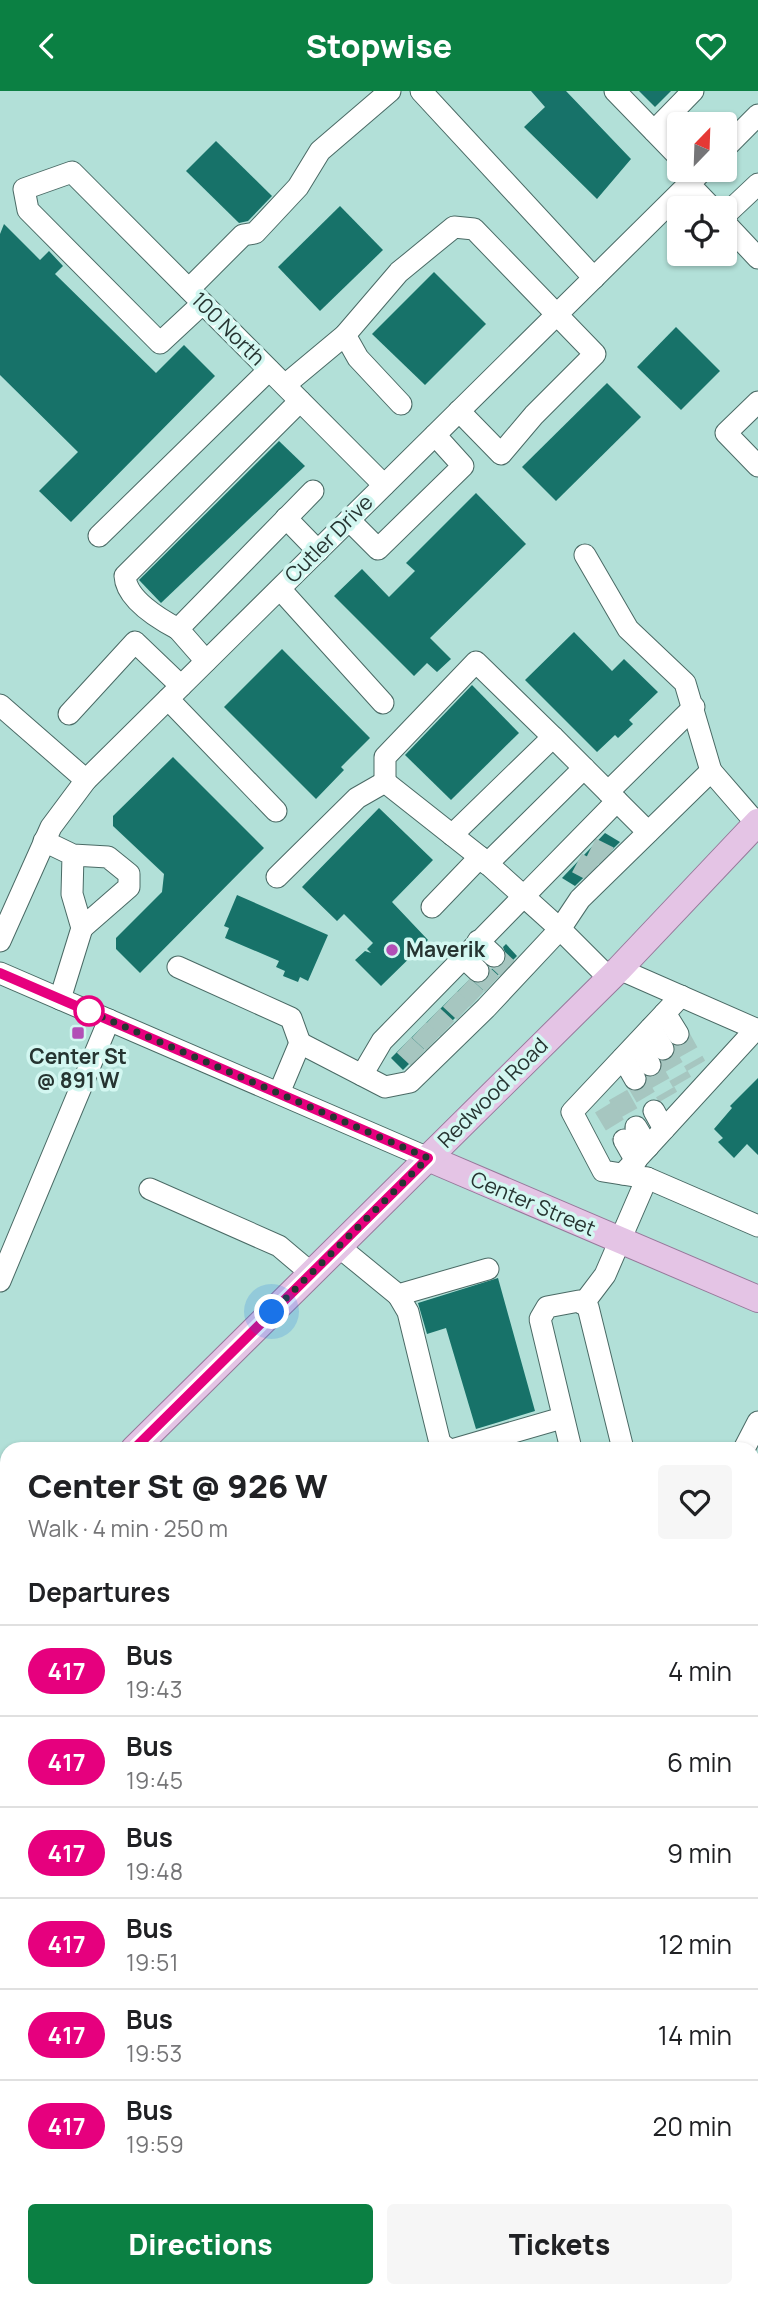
<!DOCTYPE html>
<meta charset="utf-8">
<style>
:root{--surface:#fff;--page:#f6f6f6;--text:#202124;--muted:#757577;--line:#e0e0e0;--accent:#0b8043}
body{margin:0;font-family:Manrope,sans-serif;background:var(--page);color:var(--text);height:100vh;display:flex;flex-direction:column;font-size:26px;white-space:nowrap}
*{box-sizing:border-box;margin:0}
p{font-size:23px;color:var(--muted)}
.icon{flex:none;width:38px;height:38px;fill:none;stroke:currentColor;stroke-width:2;stroke-linecap:round;stroke-linejoin:round}
.map{position:relative;flex:1;overflow:hidden}
.panel{position:absolute;left:0px;top:1351px;width:760px;height:856px;display:flex;flex-direction:column;background:var(--surface);border-radius:21px 21px 0 0;box-shadow:0 2px 5px #0004}
.panel>*{flex:none}
.badge{padding:0 14px;border-radius:23px;font-size:24px;line-height:46px}
.needle{width:46px;rotate:23deg}
.tools{position:absolute;left:667px;top:21px;display:grid;gap:14px}
.tools a{display:grid;place-items:center;width:70px;height:70px;border-radius:7px;background:var(--surface);box-shadow:0 2px 5px #0004;font-size:35px}
.you{position:absolute;width:35px;height:35px;margin:-18px;border:5px solid #fff;border-radius:50%;background:#1a73e8;box-shadow:0 0 0 10px #1a73e833}
.map>.badge{position:absolute;translate:-50% -50%;box-shadow:0 0 0 4px #fff}
h2{padding:0 28px;font-size:26px;line-height:63px}
.round{display:grid;place-items:center;flex:none;width:74px;height:74px;border-radius:7px;background:var(--page)}
.headline{display:flex;align-items:center;justify-content:space-between;height:119px;padding:0 28px}
h1{font-size:33px;font-weight:800;line-height:52px}
.primary-button{display:flex;gap:14px;margin-top:auto;padding:14px 28px}
.primary-button a{flex:1;height:80px;border-radius:7px;background:var(--accent);color:#fff;font-size:28px;font-weight:800;line-height:80px;text-align:center}
.primary-button a+a{background:var(--page);color:var(--text)}
ul{padding:0;list-style:none}
li{display:flex;align-items:center;gap:21px;height:91px;padding:0 28px;border-top:2px solid var(--line)}
li div{flex:1}
li b{display:block;font-size:26px}
li em{font-style:normal}
li .badge{min-width:77px;font-weight:700;text-align:center}
header{display:flex;justify-content:space-between;align-items:center;height:91px;padding:0 28px;background:var(--accent);color:#fff;font-size:32px;font-weight:800}
.map>svg:first-child{display:block}
</style>
<header><svg class="icon" aria-label="back" viewBox="0 0 24 24"><path d="M15 5l-7 7 7 7"/></svg>Stopwise<svg class="icon" aria-label="heart" viewBox="0 0 24 24"><path d="M12 20l-8-8c-3-5 5-10 8-4 3-6 11-1 8 4z"/></svg></header>
<div class="map">
<svg width="758" height="2206" viewBox="0 0 758 2206">
<rect width="100%" height="100%" fill="#c6eae4"/>
<!-- built -->
<path fill="#b2e0d8" fill-rule="evenodd" d="M0,0H758V2206H0ZM679,33H724V79H679ZM679,117H724V163H679ZM7,1358H752V2200H7Z"/>
<!-- building -->
<g fill="#177269">
<polygon points="531,0 566,0 631,68 597,108 524,36 545,16"/>
<polygon points="639,0 671,0 655,16"/>
<polygon points="216,50 272,105 248,130 239,132 186,80"/>
<polygon points="340,115 383,159 320,220 278,176"/>
<polygon points="4,133 40,169 49,160 63,175 55,183 156,282 184,254 215,285 71,431 39,400 78,361 0,284 0,143"/>
<polygon points="434,181 486,233 425,294 372,243"/>
<polygon points="676,236 720,280 681,319 637,276"/>
<polygon points="607,292 641,326 556,410 522,376"/>
<polygon points="279,350 305,375 161,512 139,489"/>
<polygon points="476,402 526,453 430,547 451,568 437,581 427,572 414,585 334,505 362,478 389,506 415,480 406,472"/>
<polygon points="574,541 612,580 624,568 658,601 629,629 633,633 618,647 615,644 597,661 525,589"/>
<polygon points="282,558 370,647 341,676 344,679 316,708 224,616"/>
<polygon points="472,594 519,642 451,709 405,664"/>
<polygon points="173,666 264,757 140,882 116,858 116,847 162,801 164,783 113,735 113,725"/>
<polygon points="379,717 433,769 392,811 428,849 381,895 355,869 365,860 371,862 367,858 373,852 344,823 337,830 302,796"/>
<polygon points="605,742 620,751 575,795 562,787"/>
<polygon points="237,804 328,844 308,890 300,886 298,891 283,885 285,880 276,876 279,870 225,847 229,837 224,835"/>
<polygon points="506,853 517,865 403,979 391,967 469,889 482,892 488,888 491,878 503,874 507,867 503,856"/>
<polygon points="758,987 758,1064 747,1053 734,1067 718,1051 723,1047 714,1038 732,1017 730,1015"/>
<polygon points="498,1187 535,1320 476,1338 446,1237 427,1243 418,1212"/>
</g>
<g fill="none" stroke-linecap="round" stroke-linejoin="round">
<!-- minor-tunnel -->
<g stroke="#a6c6c0" stroke-width="21" stroke-dasharray="21 10" stroke-linecap="butt">
<polyline points="591,757 609,766"/>
<polyline points="577,772 594,781"/>
<polyline points="494,865 508,878"/>
<polyline points="478,880 492,893"/>
<polyline points="463,895 477,908"/>
<polyline points="450,908 464,921"/>
<polyline points="433,925 447,938"/>
<polyline points="419,939 433,952"/>
<polyline points="678,943 696,975"/>
<polyline points="404,954 418,967"/>
<polyline points="663,958 682,991"/>
<polyline points="650,974 668,1006"/>
<polyline points="635,988 654,1020"/>
<polyline points="618,1004 636,1036"/>
<polyline points="604,1016 624,1049"/>
</g>
<!-- minor casing -->
<g stroke="#4a6a65" stroke-width="23">
<g id="minor">
<polyline points="421,0 594,187"/>
<polyline points="615,0 679,66"/>
<polyline points="654,40 693,0"/>
<polyline points="724,58 758,24"/>
<polyline points="689,93 712,117"/>
<polyline points="724,125 758,93"/>
<polyline points="724,131 758,167"/>
<polyline points="189,198 243,144 255,142 298,96 320,60 390,0"/>
<polyline points="203,212 160,252 28,119 24,98 72,81 384,394"/>
<polyline points="345,244 358,267 401,313"/>
<polyline points="285,294 345,244 399,181 454,136 474,138 595,263 534,324 501,363 459,320"/>
<polyline points="758,311 726,342 758,375"/>
<polyline points="286,427 318,460"/>
<polyline points="349,429 378,458 463,375 435,344"/>
<polyline points="99,445 269,279"/>
<polyline points="585,464 628,538 685,592 711,680"/>
<polyline points="280,498 383,612"/>
<path d="M178,538C159,528 126,508 125,485L300,310"/>
<polyline points="206,570 178,538 313,400"/>
<polyline points="168,608 276,720"/>
<polyline points="0,614 86,689"/>
<polyline points="69,623 135,551 181,595"/>
<polyline points="553,646 648,741"/>
<polyline points="385,691 385,666 476,571 553,646 452,744"/>
<polyline points="608,701 694,616"/>
<polyline points="44,750 73,764 108,766 129,783 129,796 82,837 72,803 73,764"/>
<polyline points="487,773 584,677"/>
<polyline points="277,786 357,707 385,691 480,766 560,838 580,808 711,680 757,733"/>
<polyline points="432,816 480,766"/>
<polyline points="0,850 51,736 86,689 703,79"/>
<polyline points="478,850 494,865"/>
<polyline points="463,866 478,880"/>
<polyline points="178,876 291,927 300,952"/>
<polyline points="619,878 758,939"/>
<polyline points="0,882 428,1067"/>
<polyline points="681,905 572,1021 603,1080 647,1087 758,1135"/>
<polyline points="60,908 82,837"/>
<polyline points="665,922 678,943"/>
<polyline points="651,937 663,958"/>
<polyline points="638,952 650,974"/>
<polyline points="623,967 635,988"/>
<polyline points="362,984 382,950 617,710"/>
<polyline points="279,1002 300,952 385,996 410,991 486,917 560,838 609,887"/>
<polyline points="654,1020 664,1038"/>
<polyline points="636,1036 648,1056"/>
<polyline points="624,1049 636,1070"/>
<polyline points="623,1083 756,938"/>
<polyline points="150,1098 279,1155 311,1182"/>
<polyline points="338,1155 398,1204 488,1178"/>
<polyline points="0,1190 109,929"/>
<polyline points="398,1204 408,1221 440,1352 448,1358"/>
<polyline points="583,1213 605,1184 647,1087"/>
<polyline points="455,1358 562,1327"/>
<polyline points="571,1358 540,1228 547,1216 579,1210 588,1216 623,1358"/>
<polyline points="744,1358 758,1331"/>
<polyline points="0,1416 7,1420"/>
<polyline points="752,1482 758,1469"/>
<polyline points="7,1609 7,1613"/>
<polyline points="752,1635 758,1624"/>
<polyline points="0,1703 7,1696"/>
<polyline points="0,1917 7,1920"/>
<polyline points="0,2112 7,2115"/>
<polyline points="616,2200 628,2206"/>
<polyline points="206,2202 216,2206"/>
<polyline points="107,2206 109,2200"/>
<polyline points="451,2206 453,2200"/>
</g>
</g>
<!-- major casing -->
<g stroke="#96789a" stroke-width="28">
<g id="major">
<polyline points="428,1067 758,1208"/>
<polyline points="134,1358 619,878 758,731"/>
<polyline points="0,1491 7,1484"/>
</g>
</g>
<!-- minor -->
<use href="#minor" stroke="#fff" stroke-width="21"/>
<!-- major -->
<use href="#major" stroke="#e4c4e5" stroke-width="26"/>
</g>
<g fill="none" stroke-linecap="round" stroke-linejoin="round">
<!-- line casing -->
<g stroke="#fff" stroke-width="16">
<polyline id="line" points="0,882 428,1067 134,1358"/>
</g>
<!-- line -->
<use href="#line" stroke="#e6007e" stroke-width="10"/>
<!-- walk -->
<polyline stroke="#263431" stroke-width="7" stroke-dasharray="0 12.6" points="89,920 84,918 428,1067 272,1221"/>
</g>
<!-- markers -->
<g fill="#b24fb6" stroke="#d3f7f1" stroke-width="2.5">
<circle cx="392" cy="859" r="7"/>
<rect x="71" y="935" width="14" height="14" rx="3.5"/>
</g>
<circle fill="#fff" stroke="#e6007e" stroke-width="3.5" cx="89" cy="920" r="14"/>
<g text-anchor="middle" stroke-width="7" stroke-linejoin="round" paint-order="stroke">
<!-- street labels -->
<g font-size="21" fill="#263431" stroke="#d3f7f1">
<text transform="translate(228 238) rotate(45)" y="7">100 North</text>
<text transform="translate(329 448) rotate(-45)" y="7">Cutler Drive</text>
<text transform="translate(493 1002) rotate(-45)" y="7">Redwood Road</text>
<text transform="translate(533 1113) rotate(23)" y="7">Center Street</text>
</g>
<!-- poi labels -->
<g font-size="21" font-weight="bold" fill="#263431" stroke="#d3f7f1" text-anchor="start">
<text x="406" y="866">Maverik</text>
<text x="78" y="973" text-anchor="middle">Center St<tspan x="78" dy="24">@ 891 W</tspan></text>
</g>
</g>
</svg>
<div class="tools">
<a><svg class="needle" viewBox="-14 -14 28 28"><path d="M0-13l5 13h-10z" fill="#e53935"/><path d="M0 13l5-13h-10z" fill="#757577"/></svg></a>
<a><svg class="icon" aria-label="locate" viewBox="0 0 24 24"><circle cx="12" cy="12" r="6"/><path d="M12 2v4M12 18v4M2 12h4M18 12h4"/></svg></a>
</div>
<div class="you" style="left:272px;top:1221px"></div>
<section class="panel">
<div class="headline"><div><h1>Center St @ 926 W</h1><p>Walk · 4 min · 250 m</p></div><a class="round"><svg class="icon" aria-label="heart" viewBox="0 0 24 24"><path d="M12 20l-8-8c-3-5 5-10 8-4 3-6 11-1 8 4z"/></svg></a></div>
<h2>Departures</h2>
<ul>
<li><span class="badge" style="background:#e6007e;color:#fff">417</span><div><b>Bus</b><p>19:43</p></div><em>4 min</em></li>
<li><span class="badge" style="background:#e6007e;color:#fff">417</span><div><b>Bus</b><p>19:45</p></div><em>6 min</em></li>
<li><span class="badge" style="background:#e6007e;color:#fff">417</span><div><b>Bus</b><p>19:48</p></div><em>9 min</em></li>
<li><span class="badge" style="background:#e6007e;color:#fff">417</span><div><b>Bus</b><p>19:51</p></div><em>12 min</em></li>
<li><span class="badge" style="background:#e6007e;color:#fff">417</span><div><b>Bus</b><p>19:53</p></div><em>14 min</em></li>
<li><span class="badge" style="background:#e6007e;color:#fff">417</span><div><b>Bus</b><p>19:59</p></div><em>20 min</em></li>
</ul>
<div class="primary-button"><a>Directions</a><a>Tickets</a></div>
</section>
</div>
